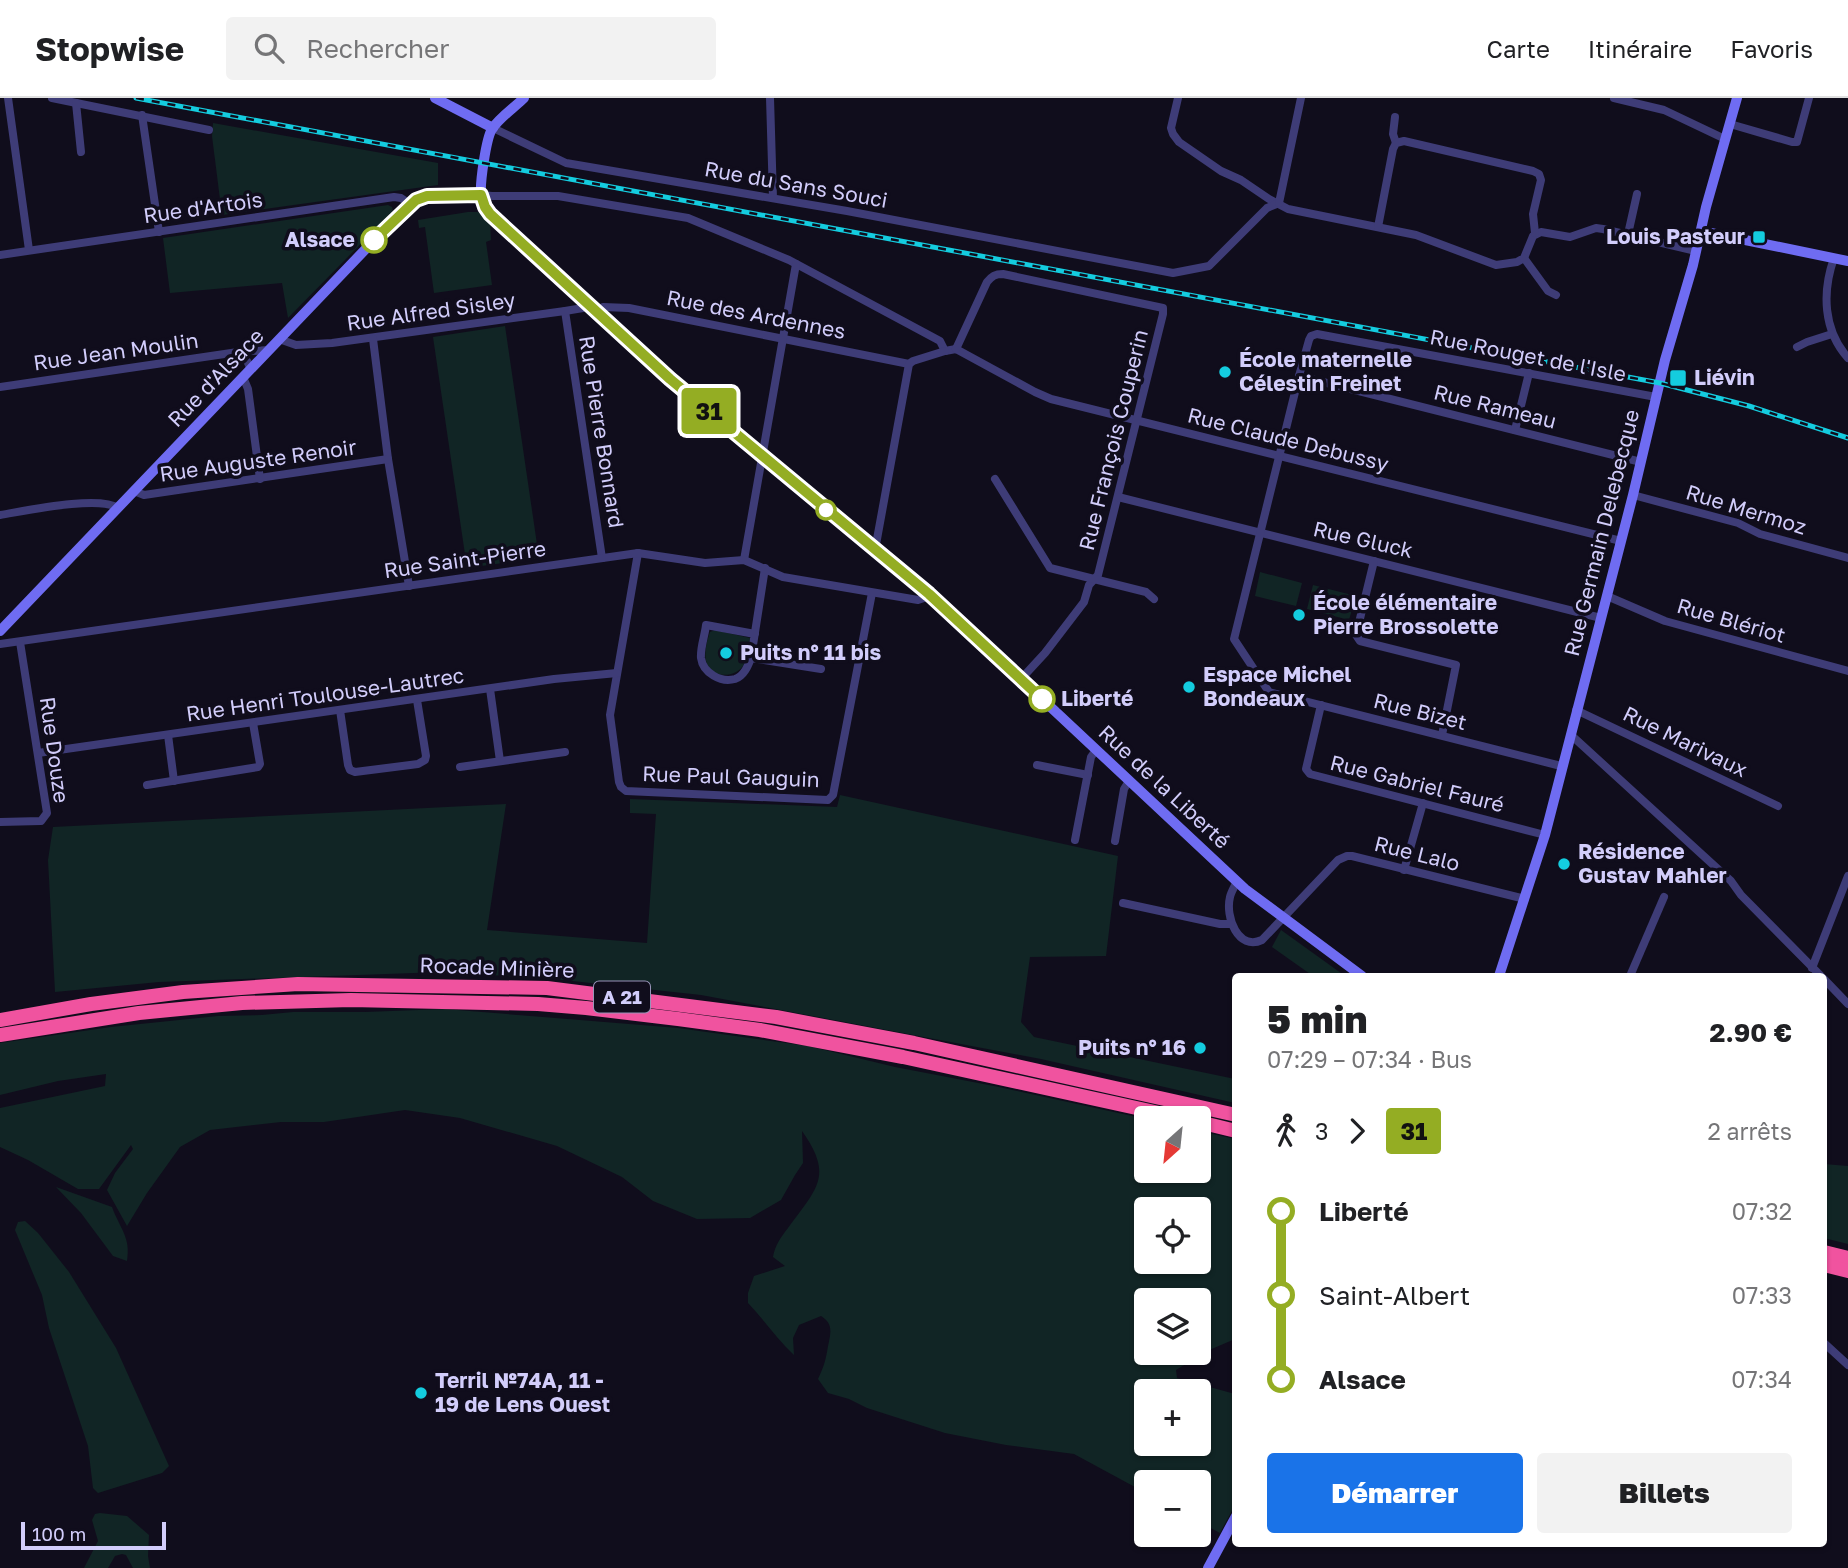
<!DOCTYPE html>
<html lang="fr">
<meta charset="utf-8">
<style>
:root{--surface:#fff;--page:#f2f2f2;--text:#202124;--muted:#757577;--line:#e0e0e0;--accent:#1a73e8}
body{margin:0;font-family:"Golos Text",sans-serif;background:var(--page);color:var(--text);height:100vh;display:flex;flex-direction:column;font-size:26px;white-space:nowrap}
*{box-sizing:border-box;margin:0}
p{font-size:23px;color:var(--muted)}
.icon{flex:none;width:38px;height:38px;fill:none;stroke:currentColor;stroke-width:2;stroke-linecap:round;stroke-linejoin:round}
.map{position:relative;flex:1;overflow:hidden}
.panel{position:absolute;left:1232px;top:875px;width:595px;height:574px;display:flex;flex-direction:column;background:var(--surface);border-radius:7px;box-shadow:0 2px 5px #0004}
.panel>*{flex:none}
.badge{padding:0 14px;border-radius:5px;font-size:24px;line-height:46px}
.needle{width:46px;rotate:207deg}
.controls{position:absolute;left:1134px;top:1008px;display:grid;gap:14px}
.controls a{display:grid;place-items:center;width:77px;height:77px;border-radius:7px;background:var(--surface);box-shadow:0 2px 5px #0004;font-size:35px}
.scale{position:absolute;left:21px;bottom:18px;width:145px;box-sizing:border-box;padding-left:7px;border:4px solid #d2cdfb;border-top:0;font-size:19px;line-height:24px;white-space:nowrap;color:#d2cdfb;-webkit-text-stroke:5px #100d1c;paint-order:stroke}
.map>.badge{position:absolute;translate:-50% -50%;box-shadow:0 0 0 4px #fff}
.legs{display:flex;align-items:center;gap:10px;height:77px;padding:0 35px;font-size:23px}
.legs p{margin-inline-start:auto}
.headline{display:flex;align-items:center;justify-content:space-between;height:119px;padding:0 35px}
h1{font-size:38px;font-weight:800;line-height:52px}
.primary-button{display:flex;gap:14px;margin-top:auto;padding:14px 35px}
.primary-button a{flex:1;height:80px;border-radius:7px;background:var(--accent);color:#fff;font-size:28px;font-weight:800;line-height:80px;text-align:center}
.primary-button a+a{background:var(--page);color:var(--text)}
ul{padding:0 35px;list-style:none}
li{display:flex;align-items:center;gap:24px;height:84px;font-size:26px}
li i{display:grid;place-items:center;width:10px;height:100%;margin:0 9px;background:currentColor}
li i::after{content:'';width:18px;height:18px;margin:-9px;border:5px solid;border-radius:50%;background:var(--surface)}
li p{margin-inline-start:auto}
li:first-child i{background:linear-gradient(#0000 50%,currentColor 0)}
li:last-child i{background:linear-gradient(currentColor 50%,#0000 0)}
header{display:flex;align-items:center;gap:42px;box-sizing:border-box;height:98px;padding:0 35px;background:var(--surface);border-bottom:2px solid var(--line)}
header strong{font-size:33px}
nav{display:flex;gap:38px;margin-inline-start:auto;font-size:24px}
.search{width:490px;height:63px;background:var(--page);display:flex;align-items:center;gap:18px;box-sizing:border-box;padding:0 24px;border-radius:7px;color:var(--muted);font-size:26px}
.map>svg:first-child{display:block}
</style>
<header>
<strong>Stopwise</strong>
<div class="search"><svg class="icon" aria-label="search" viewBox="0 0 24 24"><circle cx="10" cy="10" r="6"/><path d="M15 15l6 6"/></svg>Rechercher</div>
<nav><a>Carte</a><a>Itinéraire</a><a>Favoris</a></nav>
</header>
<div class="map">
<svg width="1848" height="1470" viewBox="0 0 1848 1470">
<rect width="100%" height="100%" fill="#100d1c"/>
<!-- green -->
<g fill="#112525" fill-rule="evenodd">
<polygon points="213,25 438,65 438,87 222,117 212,38"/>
<polygon points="388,107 392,109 393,113 288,220 282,185 170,195 163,140"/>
<polygon points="468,114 478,114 490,125 491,142 486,144 492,187 434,195 425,129 419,130 418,122"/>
<polygon points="505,228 539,460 467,470 433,239"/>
<polygon points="1260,474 1302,485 1296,508 1255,498"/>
<polygon points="1313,487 1356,498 1349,522 1307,511"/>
<path d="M715,532L750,540C748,548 748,560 743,568C734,581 710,580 706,563C704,555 707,542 710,534Z"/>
<polygon points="840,697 1118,758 1106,858 1030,859 1021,924 1034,939 1235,981 1235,1005 1041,961 701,897 554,881 442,874 159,884 55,894 48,762 53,729 506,706 487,832 647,845 656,716 630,715 630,701 837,709"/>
<polygon points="1281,832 1345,878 1313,878 1272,849"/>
<path d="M445,911L678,930L808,948L895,969L999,989L1146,1021V1073H1199V1033L1235,1041V1241L1207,1253L1176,1272L1177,1280L1235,1296V1407L1220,1435L1199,1424V1384H1146V1395L1074,1356L1006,1347L945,1335L867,1310L849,1301L828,1295L818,1281C823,1270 825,1265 827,1254C829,1239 836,1227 821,1218L799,1227L793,1240L794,1257C777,1241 764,1222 748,1205V1195L754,1178L785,1168L773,1159C775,1147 781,1139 788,1130C817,1090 834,1078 802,1033L803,1065L795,1077L781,1102L750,1120L697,1121L653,1103L622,1079L557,1048L460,1020L405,1012L324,1024H281L210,1032L180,1049L147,1095L127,1128L107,1092L115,1075L133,1051L131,1047L99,1091H78L28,1062L0,1049V1010L105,988L106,976L58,983L0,997V945L111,929L218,918L262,917L293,914H365ZM1146,1111H1199V1164H1146ZM1146,1202H1199V1255H1146ZM1146,1293H1199V1346H1146Z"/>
<polygon points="1824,1066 1848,1068 1848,1146 1824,1140"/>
<path d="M56,1089L112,1109C120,1131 131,1139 127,1163L113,1158L81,1115Z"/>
<polygon points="25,1123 38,1135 69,1174 116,1250 169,1368 162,1375 98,1395 93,1390 88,1348 49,1230 42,1197 15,1132 18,1124"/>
<polygon points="100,1415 127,1418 149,1437 148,1458 150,1470 133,1470 126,1457 122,1456 115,1458 108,1470 84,1470 98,1443 92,1422 95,1416"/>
</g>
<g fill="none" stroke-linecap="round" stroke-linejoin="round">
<!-- street -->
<g stroke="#3e3c77" stroke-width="8">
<polyline points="8,0 29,152"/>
<polyline points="52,0 209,32"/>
<polyline points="770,0 773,100"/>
<polyline points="1178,0 1171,30 1173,36 1179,44 1221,73 1241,82 1269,101 1288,111 1416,137 1496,167 1517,164 1524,160 1533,138 1541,134 1570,139 1596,130 1603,131 1696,153"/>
<polyline points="1614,0 1664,12 1725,41"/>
<polyline points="76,5 81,54"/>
<polyline points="142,17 159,134"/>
<polyline points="1395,19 1393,36 1396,45"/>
<polyline points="1730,26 1792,44 1797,44 1809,0"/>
<polyline points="493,30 566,65 847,113 1173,175 1209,168 1267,110 1279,105"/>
<polyline points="481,97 492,98 558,98 688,120 789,162 940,243 945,253 956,251"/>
<polyline points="1279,105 1301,0"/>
<polyline points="1378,129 1393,51 1396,45 1404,43 1533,73 1539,76 1541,82 1533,116 1535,135"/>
<polyline points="1628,136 1637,96"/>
<polyline points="0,157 394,99 401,100 410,106"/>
<polyline points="1524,160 1548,193 1556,197"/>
<path d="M1834,160C1822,194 1823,232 1848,260"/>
<polyline points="565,213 602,460"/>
<polyline points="596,214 603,209 629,210 909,266"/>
<polyline points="279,241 296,247 332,245 565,213 583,210 588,206"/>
<polyline points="373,241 388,361 409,488"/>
<polyline points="1797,249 1807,244 1832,236"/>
<polyline points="956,251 1035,294 1051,301 1621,443"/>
<path d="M956,251L987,184C992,178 995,176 1003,176L1163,210V216L1098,477L1089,487L1084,504L1045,555L1021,581"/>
<polyline points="238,254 247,263 251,271"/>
<polyline points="1299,278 1641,364"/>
<polyline points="243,279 248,291 260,381"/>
<polyline points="0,289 238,254 268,252"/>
<polyline points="1515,332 1529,275"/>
<polyline points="995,381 1050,470 1146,494 1154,501"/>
<polyline points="134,393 144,397 388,361"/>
<polyline points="1633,397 1738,425 1760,436 1848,460"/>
<polyline points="1118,399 1601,520"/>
<path d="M0,417C25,413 99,397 118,410"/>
<polyline points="875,452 909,266 913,263 945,253"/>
<polyline points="638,455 610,617 619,684 621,689 626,693 828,702 833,697 872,495"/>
<polyline points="744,462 796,166"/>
<polyline points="1374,463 1356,537 1360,543 1456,567 1442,637"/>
<polyline points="1607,498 1665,523 1848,573"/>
<path d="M755,536L706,527C705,537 700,550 701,560C703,575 721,585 735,581C744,578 748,568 751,560L765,470"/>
<polyline points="0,546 638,455 705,465 744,462 783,479 918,502 924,500 929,496"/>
<polyline points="751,560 821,571"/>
<polyline points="490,591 500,663"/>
<polyline points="1321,607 1306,671 1310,676 1545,737"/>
<polyline points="340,612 348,667 350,672 355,674 418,666 425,662 426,658 417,602"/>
<polyline points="1576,612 1778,708"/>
<polyline points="168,637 174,683"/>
<polyline points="1571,637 1731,783 1741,797 1821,878"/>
<polyline points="38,655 554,581 617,575"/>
<polyline points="1037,667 1088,677"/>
<polyline points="1561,668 1269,594 1234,541 1299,278 1309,242 1311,238 1317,236 1656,299"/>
<polyline points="460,669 565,654"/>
<polyline points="147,687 258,669 260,666 253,625"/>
<polyline points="0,724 41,723 47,715 20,544"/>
<polyline points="1075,742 1091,659 1096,652"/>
<polyline points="1115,743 1124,691 1129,683"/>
<polyline points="1404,772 1423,705"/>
<path d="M1237,783C1235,788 1231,794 1230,799C1225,819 1238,853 1262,842L1338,762L1347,758H1352L1525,801"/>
<polyline points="1123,805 1220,826 1231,826"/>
<polyline points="1812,870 1848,778"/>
<polyline points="1630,878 1664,799"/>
<polyline points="1824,881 1848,906"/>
<polyline points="1824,1245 1848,1267"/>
</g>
<!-- secondary -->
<g stroke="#6f6cf2" stroke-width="10">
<polyline points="435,0 493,30"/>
<path d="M524,0C514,10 500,19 492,31C486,41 480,84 481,96C481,103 486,110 490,116L670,281L948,513L1245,791L1362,878"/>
<polyline points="1701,133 1848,163"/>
<path d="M0,533L404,111C426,92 453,97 481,97"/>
<polyline points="1499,878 1545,737 1633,397 1665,262 1693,167 1706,109 1737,0"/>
<polyline points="1208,1470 1236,1418"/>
</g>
<!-- highway -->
<g stroke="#f0539f" stroke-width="14">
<polyline points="0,922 91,906 183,894 298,886 547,890 776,919 914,945 1236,1017"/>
<polyline points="0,937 139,915 242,905 351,902 538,906 586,910 678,921 760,932 903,959 1182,1020"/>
<polyline points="1199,1024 1236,1033"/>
<polyline points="1824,1154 1848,1160"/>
<polyline points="1824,1167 1848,1173"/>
</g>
<!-- rail casing -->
<g stroke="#14ccdf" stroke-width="5">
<polyline id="rail" points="136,0 1660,285 1749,308 1848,340"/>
</g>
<!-- rail -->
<use href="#rail" stroke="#100d1c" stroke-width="2.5" stroke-dasharray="8" stroke-linecap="butt"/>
</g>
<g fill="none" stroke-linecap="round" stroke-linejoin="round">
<!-- line-1 casing -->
<g stroke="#fff" stroke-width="16">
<polyline id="line-1" points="374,142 416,102 427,98 481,97 485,109 490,116 670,281 929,496 1042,601"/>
</g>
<!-- line-1 -->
<use href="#line-1" stroke="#94ad23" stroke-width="10"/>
</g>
<!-- markers -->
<g fill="#14ccdf" stroke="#100d1c" stroke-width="2.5">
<rect x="1752" y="132" width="14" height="14" rx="3.5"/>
<circle cx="1225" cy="274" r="7"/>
<rect x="1669" y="271" width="18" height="18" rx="3.5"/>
<circle cx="1299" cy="517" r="7"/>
<circle cx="726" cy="555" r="7"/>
<circle cx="1189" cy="589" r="7"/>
<circle cx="1564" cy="766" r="7"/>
<circle cx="1200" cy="950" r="7"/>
<circle cx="421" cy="1295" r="7"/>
</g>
<g fill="#fff" stroke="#94ad23" stroke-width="3.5">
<circle cx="374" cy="142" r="12"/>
<circle cx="826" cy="412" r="9"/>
<circle cx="1042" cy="601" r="12"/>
</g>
<g text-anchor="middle" stroke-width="7" stroke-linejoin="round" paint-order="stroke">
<!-- shield labels -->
<rect fill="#100d1c" stroke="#9893b8" stroke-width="2" x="594" y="883.5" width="56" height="31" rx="5"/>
<g font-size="19" font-weight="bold" fill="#d2cdfb">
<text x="622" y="906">A 21</text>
</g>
<!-- street labels -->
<g font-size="21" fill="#d2cdfb" stroke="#100d1c">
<text transform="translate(796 87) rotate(10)" y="7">Rue du Sans Souci</text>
<text transform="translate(203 110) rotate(-8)" y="7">Rue d'Artois</text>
<text transform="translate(431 214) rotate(-8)" y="7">Rue Alfred Sisley</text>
<text transform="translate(756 217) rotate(11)" y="7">Rue des Ardennes</text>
<text transform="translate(116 254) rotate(-8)" y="7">Rue Jean Moulin</text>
<text transform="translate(1528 258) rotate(11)" y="7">Rue Rouget de l'Isle</text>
<text transform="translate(216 280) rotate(-46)" y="7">Rue d'Alsace</text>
<text transform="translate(1495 309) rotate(14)" y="7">Rue Rameau</text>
<text transform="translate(601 334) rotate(81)" y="7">Rue Pierre Bonnard</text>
<text transform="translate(1114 342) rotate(-76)" y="7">Rue François Couperin</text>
<text transform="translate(1288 342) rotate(14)" y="7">Rue Claude Debussy</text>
<text transform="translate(258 363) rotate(-8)" y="7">Rue Auguste Renoir</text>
<text transform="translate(1746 412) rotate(17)" y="7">Rue Mermoz</text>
<text transform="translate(1602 435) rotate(-76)" y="7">Rue Germain Delebecque</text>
<text transform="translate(1363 442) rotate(13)" y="7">Rue Gluck</text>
<text transform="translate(465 462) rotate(-8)" y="7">Rue Saint-Pierre</text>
<text transform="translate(1731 523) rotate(16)" y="7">Rue Blériot</text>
<text transform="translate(325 597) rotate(-8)" y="7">Rue Henri Toulouse-Lautrec</text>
<text transform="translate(1420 614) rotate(14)" y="7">Rue Bizet</text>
<text transform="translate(1685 644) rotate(26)" y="7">Rue Marivaux</text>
<text transform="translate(54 652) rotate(82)" y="7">Rue Douze</text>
<text transform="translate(731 679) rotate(2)" y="7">Rue Paul Gauguin</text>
<text transform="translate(1417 686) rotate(14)" y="7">Rue Gabriel Fauré</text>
<text transform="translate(1164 689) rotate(43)" y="7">Rue de la Liberté</text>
<text transform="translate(1417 756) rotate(14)" y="7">Rue Lalo</text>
<text transform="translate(497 870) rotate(2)" y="7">Rocade Minière</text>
</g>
<!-- poi labels -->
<g font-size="21" font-weight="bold" fill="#d2cdfb" stroke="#100d1c" text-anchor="start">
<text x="1745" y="146" text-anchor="end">Louis Pasteur</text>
<text x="1239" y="269">École maternelle<tspan x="1239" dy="24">Célestin Freinet</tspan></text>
<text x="1694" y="287">Liévin</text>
<text x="1313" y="512">École élémentaire<tspan x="1313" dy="24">Pierre Brossolette</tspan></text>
<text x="740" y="562">Puits n° 11 bis</text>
<text x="1203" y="584">Espace Michel<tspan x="1203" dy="24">Bondeaux</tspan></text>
<text x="1578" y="761">Résidence<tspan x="1578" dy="24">Gustav Mahler</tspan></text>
<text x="1186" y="957" text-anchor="end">Puits n° 16</text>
<text x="435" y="1290">Terril №74A, 11 -<tspan x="435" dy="24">19 de Lens Ouest</tspan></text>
</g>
<!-- stop labels -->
<g font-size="21" font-weight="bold" fill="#d2cdfb" stroke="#100d1c" text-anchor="end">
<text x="355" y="149">Alsace</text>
<text x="1061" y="608" text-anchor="start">Liberté</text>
</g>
</g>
</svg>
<div class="controls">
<a><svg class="needle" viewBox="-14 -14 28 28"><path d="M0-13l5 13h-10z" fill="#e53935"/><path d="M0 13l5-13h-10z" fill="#757577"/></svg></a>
<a><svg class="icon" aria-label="locate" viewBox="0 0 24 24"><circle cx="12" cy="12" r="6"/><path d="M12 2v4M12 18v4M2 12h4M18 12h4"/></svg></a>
<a><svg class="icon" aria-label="layers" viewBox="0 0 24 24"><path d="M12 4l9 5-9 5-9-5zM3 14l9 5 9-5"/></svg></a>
<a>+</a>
<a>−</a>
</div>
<div class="scale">100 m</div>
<b class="badge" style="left:709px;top:313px;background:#94ad23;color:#111">31</b>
<section class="panel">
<div class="headline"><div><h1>5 min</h1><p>07:29 – 07:34 · Bus</p></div><b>2.90 €</b></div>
<div class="legs"><svg class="icon" aria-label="walk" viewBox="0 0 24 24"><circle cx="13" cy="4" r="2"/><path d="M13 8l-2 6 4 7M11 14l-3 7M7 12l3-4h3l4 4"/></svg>3<svg class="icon" aria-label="forward" viewBox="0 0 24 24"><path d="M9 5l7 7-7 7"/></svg><b class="badge" style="background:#94ad23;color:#111">31</b><p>2 arrêts</p></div>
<ul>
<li><i style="color:#94ad23"></i><b>Liberté</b><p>07:32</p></li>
<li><i style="color:#94ad23"></i><span>Saint-Albert</span><p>07:33</p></li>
<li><i style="color:#94ad23"></i><b>Alsace</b><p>07:34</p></li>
</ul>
<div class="primary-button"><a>Démarrer</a><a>Billets</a></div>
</section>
</div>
